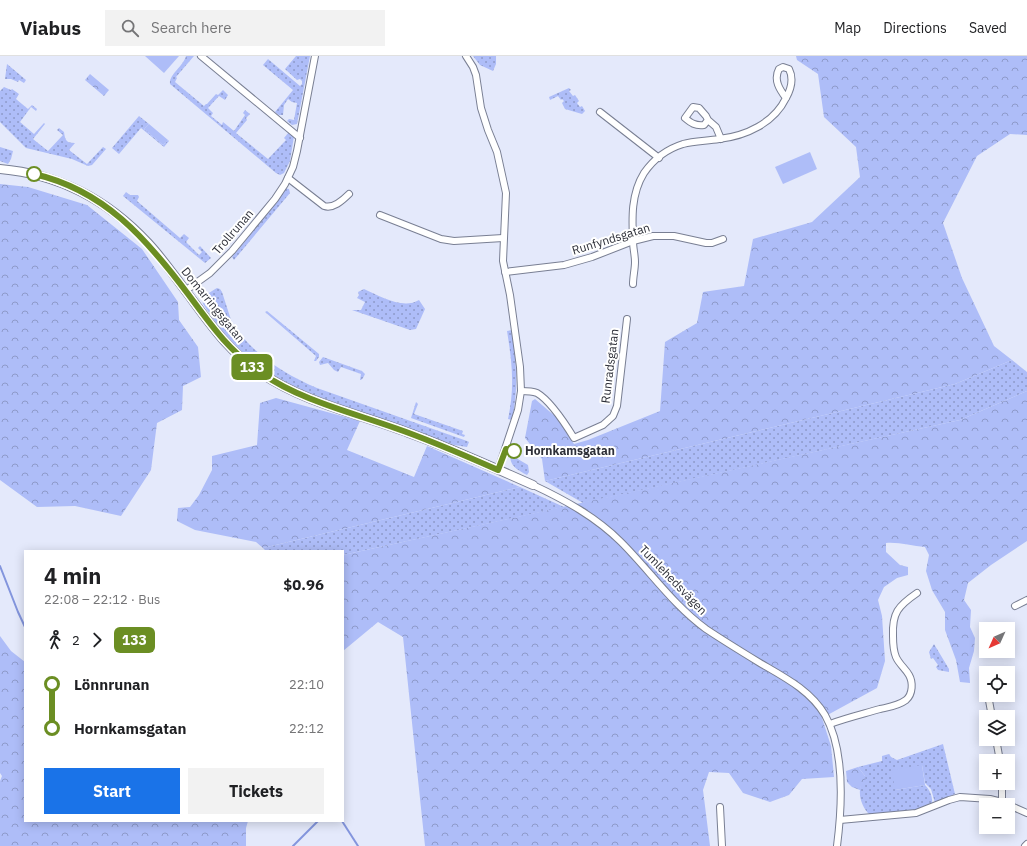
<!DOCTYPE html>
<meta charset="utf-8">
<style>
:root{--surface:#fff;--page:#f2f2f2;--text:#202124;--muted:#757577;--line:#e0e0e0;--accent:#1a73e8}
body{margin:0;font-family:"IBM Plex Sans",sans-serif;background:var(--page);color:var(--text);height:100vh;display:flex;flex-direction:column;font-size:15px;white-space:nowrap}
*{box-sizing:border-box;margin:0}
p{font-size:13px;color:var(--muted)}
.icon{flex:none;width:22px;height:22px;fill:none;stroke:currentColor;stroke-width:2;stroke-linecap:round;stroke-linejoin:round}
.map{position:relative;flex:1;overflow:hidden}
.side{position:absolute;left:24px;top:494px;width:320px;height:272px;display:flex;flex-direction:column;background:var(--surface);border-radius:0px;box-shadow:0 2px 10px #0003}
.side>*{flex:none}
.badge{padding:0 8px;border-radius:6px;font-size:14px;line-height:26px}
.needle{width:26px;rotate:225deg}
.fabs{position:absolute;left:979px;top:566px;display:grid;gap:8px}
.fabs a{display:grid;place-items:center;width:36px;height:36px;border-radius:0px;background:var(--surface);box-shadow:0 2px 10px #0003;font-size:20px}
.map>.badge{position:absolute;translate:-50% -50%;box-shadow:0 0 0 2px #fff}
.legs{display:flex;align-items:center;gap:6px;height:44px;padding:0 20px;font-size:13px}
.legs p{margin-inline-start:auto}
.summary{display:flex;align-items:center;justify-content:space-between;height:68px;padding:0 20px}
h1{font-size:22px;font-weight:700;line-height:30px}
.cta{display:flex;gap:8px;margin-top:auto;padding:8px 20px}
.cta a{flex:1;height:46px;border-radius:0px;background:var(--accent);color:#fff;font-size:16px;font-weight:700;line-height:46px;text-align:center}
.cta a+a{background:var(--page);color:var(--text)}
ul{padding:0 20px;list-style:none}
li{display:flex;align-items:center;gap:14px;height:44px;font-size:15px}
li i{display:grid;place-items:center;width:6px;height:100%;margin:0 5px;background:currentColor}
li i::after{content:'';width:10px;height:10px;margin:-5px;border:3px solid;border-radius:50%;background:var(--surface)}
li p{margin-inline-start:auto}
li:first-child i{background:linear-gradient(#0000 50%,currentColor 0)}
li:last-child i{background:linear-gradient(currentColor 50%,#0000 0)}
header{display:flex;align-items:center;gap:24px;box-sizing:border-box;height:56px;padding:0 20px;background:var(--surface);border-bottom:1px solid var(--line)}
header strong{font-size:19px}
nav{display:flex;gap:22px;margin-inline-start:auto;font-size:14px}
.search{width:280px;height:36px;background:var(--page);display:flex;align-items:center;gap:10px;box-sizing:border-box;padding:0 14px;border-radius:0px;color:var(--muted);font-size:15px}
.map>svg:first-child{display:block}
</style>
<header>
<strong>Viabus</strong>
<div class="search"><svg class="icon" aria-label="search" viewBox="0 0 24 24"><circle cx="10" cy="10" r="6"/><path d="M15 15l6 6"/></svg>Search here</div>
<nav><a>Map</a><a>Directions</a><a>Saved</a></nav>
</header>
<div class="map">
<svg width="1027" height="790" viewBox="0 0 1027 790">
<defs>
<pattern id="grass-dots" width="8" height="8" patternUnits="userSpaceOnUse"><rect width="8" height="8" fill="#aebdf8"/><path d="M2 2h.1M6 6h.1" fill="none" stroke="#8e9aca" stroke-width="1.8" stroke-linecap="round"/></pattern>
<pattern id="forest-crowns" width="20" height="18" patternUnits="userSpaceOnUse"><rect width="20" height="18" fill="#aebdf8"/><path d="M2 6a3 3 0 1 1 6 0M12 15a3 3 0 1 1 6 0" fill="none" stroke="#8e9aca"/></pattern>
</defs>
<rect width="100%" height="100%" fill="#e4e9fb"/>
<!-- grass -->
<g fill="url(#grass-dots)">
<path d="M186,0H194L176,21L177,22L175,26L204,50L206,48H207L216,38L218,39L223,34L228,39L225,44L219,40L208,52L213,57L211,60L222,69L223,66L234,75L245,59L243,57L245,54L250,58L246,62L247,64L236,77L268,103L286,84L284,82L289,76L294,80L290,105L284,117L280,119L276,117L170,28C169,18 183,11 186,0Z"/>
<polygon points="296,0 310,0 297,68 292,69 287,65 289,63 294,64 297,47 292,46 288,43 284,49 283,59 279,59 275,56 293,34 263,9 268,3 300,30 302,28 302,25 300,23 297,24 285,13"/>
<polygon points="473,0 496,0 496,8 493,15 480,9"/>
<polygon points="7,8 26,24 24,27 19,24 18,26 11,23 5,23"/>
<path d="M4,31L11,34L12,33L19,38L16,43L28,53L32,49L37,53L36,55L31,51L20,66L34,78L44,67L45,68L33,83L48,95L63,79L57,74L59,72L64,76C65,84 66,87 75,87L69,94L87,108L103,91L106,93L92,109L88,110L72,103L26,92L0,66V35Z"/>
<polygon points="569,32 571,34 569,35 573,40 575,39 579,45 577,47 580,51 582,50 585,55 582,58 565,53 562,47 564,45 562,43 561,44 558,40 550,44 549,41"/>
<polygon points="139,60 149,68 144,73 163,89 168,84 169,85 164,91 141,72 119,98 112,92"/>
<polygon points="0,91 13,95 11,103 8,108 0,105"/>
<polygon points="285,132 289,133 290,137 234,204 232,201 278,145"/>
<polygon points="126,136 130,139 138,139 139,141 137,145 180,182 184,178 189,182 186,186 199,199 202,196 198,192 200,190 211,202 205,207 123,140"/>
<path d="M217,232L220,233L222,236L232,267C253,298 283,318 317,332L467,385L469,386L467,391L454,389C424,378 393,367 362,356C323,343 284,330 250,303C231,288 216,268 203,248C201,240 211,236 217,232Z"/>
<path d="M364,233C380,240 403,254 419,244L425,253L416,273L410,274L352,254H361L365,246L357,242L359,239L358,236Z"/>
<polygon points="267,255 319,298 319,301 316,305 314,305 316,300 265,256"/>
<path d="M512,274C516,308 519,329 512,364L508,363C515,331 512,306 507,275Z"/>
<polygon points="323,301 362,315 365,318 363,322 361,324 360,324 361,318 341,311 338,316 334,314 328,307 320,309 319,306"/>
<polygon points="1012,304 1027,316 1027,335 960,364 583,447 545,425 955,328"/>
<polygon points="416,346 418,348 414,358 463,375 462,378 465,379 464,381 411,362"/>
<path d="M511,399L528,409L529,416L527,419C519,415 508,409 511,399Z"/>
<polygon points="520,431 564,451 343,499 343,495 266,495 263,492"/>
<polygon points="934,588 949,613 949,616 938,614 936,611 938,609 933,602 931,603 929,596"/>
<path d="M943,688L955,738L935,747L931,733L925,727L922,709L895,734L925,729C930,734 933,741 932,749L912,755L870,759C863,753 859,742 860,734C860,729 863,724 865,720L858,711L882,705V700L889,698L891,701L897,704Z"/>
</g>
<!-- forest -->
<g fill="url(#forest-crowns)">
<polygon points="796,0 1027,0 1027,79 1010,78 977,100 943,167 962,222 994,290 1012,304 955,328 545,425 542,403 525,382 532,345 535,343 556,361 574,388 588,384 660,355 665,286 697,267 703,236 744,230 753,183 812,166 860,121 856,91 824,61 818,18 797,4"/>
<polygon points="90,18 109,34 104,40 85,24"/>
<polygon points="149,68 168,84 163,89 144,73"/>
<polygon points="0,128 28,131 87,149 142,193 178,246 179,264 198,291 201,321 183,330 182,354 157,367 151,414 121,460 75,450 37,451 0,424"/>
<path d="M1027,335V485L991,509L968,527L964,544L971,554L970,571L975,582L974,595L969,612L970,627L960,626L956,604L945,574V556L932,534L926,515L929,499L925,491C912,490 899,486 886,487V496L900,509L908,511V519L897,522L884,531L878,544L882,560L885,605L877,632L822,662L831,690L834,721L802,723L789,739L770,746L743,737L729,717L709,716L703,734L710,790H425L403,581L378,566L343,595V499L960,364Z"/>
<polygon points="276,342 360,365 347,394 414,421 427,390 520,431 263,492 256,486 195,474 177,465 178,452 190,451 199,439 212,414 212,400 257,389 260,347"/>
<polygon points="0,580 11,595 25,606 25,765 248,765 246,772 246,790 0,790 0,725 2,720 0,717"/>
<polygon points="858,711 865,720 866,727 861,730 860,734 852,731 847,726 846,715"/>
</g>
<!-- garden -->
<g fill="#aebdf8">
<polygon points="145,0 179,0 164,17"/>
<polygon points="810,96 817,113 783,128 775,111"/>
<polygon points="922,709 925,729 895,734 892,714"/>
</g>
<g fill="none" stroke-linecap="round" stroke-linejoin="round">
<!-- stream -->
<g stroke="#8395dd" stroke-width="2">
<polyline points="0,510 18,556 25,571"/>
<polyline points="342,765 358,790"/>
<polyline points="293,790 318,765"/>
</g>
<!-- minor casing -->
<g stroke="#797f93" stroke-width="8">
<g id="minor">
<polyline points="201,0 300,82"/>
<polyline points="466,0 473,11 476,19 481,52 488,74 497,96 506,137 503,205 510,239 520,311 521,335 518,354 498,414"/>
<polyline points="600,56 659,102"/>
<path d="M708,64L704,69C695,70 691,67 685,62L693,51L699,52L706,60L708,64L716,71L721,83"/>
<path d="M288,122L324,150C333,153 342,145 349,138"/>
<polyline points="380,159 441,183 454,185 503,182"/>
<polyline points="505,216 564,209 592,201 633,185 653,180 674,180 706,187 712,187 723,183"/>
<path d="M633,228C633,221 635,213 635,206C635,199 633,192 633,185C632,162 631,138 644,117C653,104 667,93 683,88C694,85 707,85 719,83C746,80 774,67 786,42C791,33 794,23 789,13L783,11L779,13C773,24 780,34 786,42"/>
<polyline points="185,235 210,217 232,195 275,143 285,128 293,111 297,95 315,0"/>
<path d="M521,335C527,335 532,335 537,337C551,345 566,369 574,382L603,369L613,360L617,350L627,263"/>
<path d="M533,429C565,444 596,461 621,486C650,515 673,549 706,573C724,585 742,596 760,607C784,621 810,634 825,659C845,694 842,751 837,790"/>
<polyline points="1015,550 1027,544"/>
<polyline points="988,639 992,661"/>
<path d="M830,668C846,662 863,658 880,653C889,651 898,650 906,644C913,638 913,626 909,619C905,612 899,608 896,601C893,594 893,587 893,580C892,557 898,550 917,537"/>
<polyline points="996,683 1000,705"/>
<polyline points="1002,727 1002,746"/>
<polyline points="720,751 722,790"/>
<polyline points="840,764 916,757 949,744 960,741 990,743 1002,746 1027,757"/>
<polyline points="1025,790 1027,788"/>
</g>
</g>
<!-- tertiary casing -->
<g stroke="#797f93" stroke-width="10">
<path id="tertiary" d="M0,113C58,118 108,144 148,187C163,203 175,221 188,238C211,269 228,295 261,317C305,347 360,358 409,377C451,392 492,411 533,429"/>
</g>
<!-- minor -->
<use href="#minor" stroke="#fff" stroke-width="6"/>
<!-- tertiary -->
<use href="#tertiary" stroke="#fff" stroke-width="8"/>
</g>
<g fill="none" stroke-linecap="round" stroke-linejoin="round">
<!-- line-1 casing -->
<g stroke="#fff" stroke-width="9">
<path id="line-1" d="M34,118C104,134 146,182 188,238C211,269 228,294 261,317C300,344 350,356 395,372C430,384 464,399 498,414L506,393L514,395"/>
</g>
<!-- line-1 -->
<use href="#line-1" stroke="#6b8e23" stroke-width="6"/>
</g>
<!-- markers -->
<g fill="#fff" stroke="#6b8e23" stroke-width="2">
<circle cx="34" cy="118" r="7"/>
<circle cx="514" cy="395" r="7"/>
</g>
<g text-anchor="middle" stroke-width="4" stroke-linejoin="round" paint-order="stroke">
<!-- street labels -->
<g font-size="12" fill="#2d2f38" stroke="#fff">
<text transform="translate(233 176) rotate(-49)" y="4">Trollrunan</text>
<text transform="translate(611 183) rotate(-17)" y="4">Runfyndsgatan</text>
<text transform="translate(213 249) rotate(51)" y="4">Domarringsgatan</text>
<text transform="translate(610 310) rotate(-83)" y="4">Runradsgatan</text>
<text transform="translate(673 524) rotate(46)" y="4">Tumlehedsvägen</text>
</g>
<!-- stop labels -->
<g font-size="12" font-weight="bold" fill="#2d2f38" stroke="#fff" text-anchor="start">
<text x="525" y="399">Hornkamsgatan</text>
</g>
</g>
</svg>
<div class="fabs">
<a><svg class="needle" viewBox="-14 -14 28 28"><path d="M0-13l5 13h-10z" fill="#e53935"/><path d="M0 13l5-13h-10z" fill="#757577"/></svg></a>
<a><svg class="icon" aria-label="locate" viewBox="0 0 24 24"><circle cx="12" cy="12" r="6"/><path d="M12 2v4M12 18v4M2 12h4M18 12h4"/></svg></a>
<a><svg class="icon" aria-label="layers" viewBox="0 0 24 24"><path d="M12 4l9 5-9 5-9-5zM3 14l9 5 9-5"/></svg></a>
<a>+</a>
<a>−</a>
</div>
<b class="badge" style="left:252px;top:311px;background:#6b8e23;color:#fff">133</b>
<section class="side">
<div class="summary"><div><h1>4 min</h1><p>22:08 – 22:12 · Bus</p></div><b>$0.96</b></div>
<div class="legs"><svg class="icon" aria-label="walk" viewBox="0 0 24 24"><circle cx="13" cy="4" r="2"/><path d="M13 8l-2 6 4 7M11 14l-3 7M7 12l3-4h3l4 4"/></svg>2<svg class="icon" aria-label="forward" viewBox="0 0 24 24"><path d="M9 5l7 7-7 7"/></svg><b class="badge" style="background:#6b8e23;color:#fff">133</b></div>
<ul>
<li><i style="color:#6b8e23"></i><b>Lönnrunan</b><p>22:10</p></li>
<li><i style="color:#6b8e23"></i><b>Hornkamsgatan</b><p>22:12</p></li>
</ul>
<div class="cta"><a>Start</a><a>Tickets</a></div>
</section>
</div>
